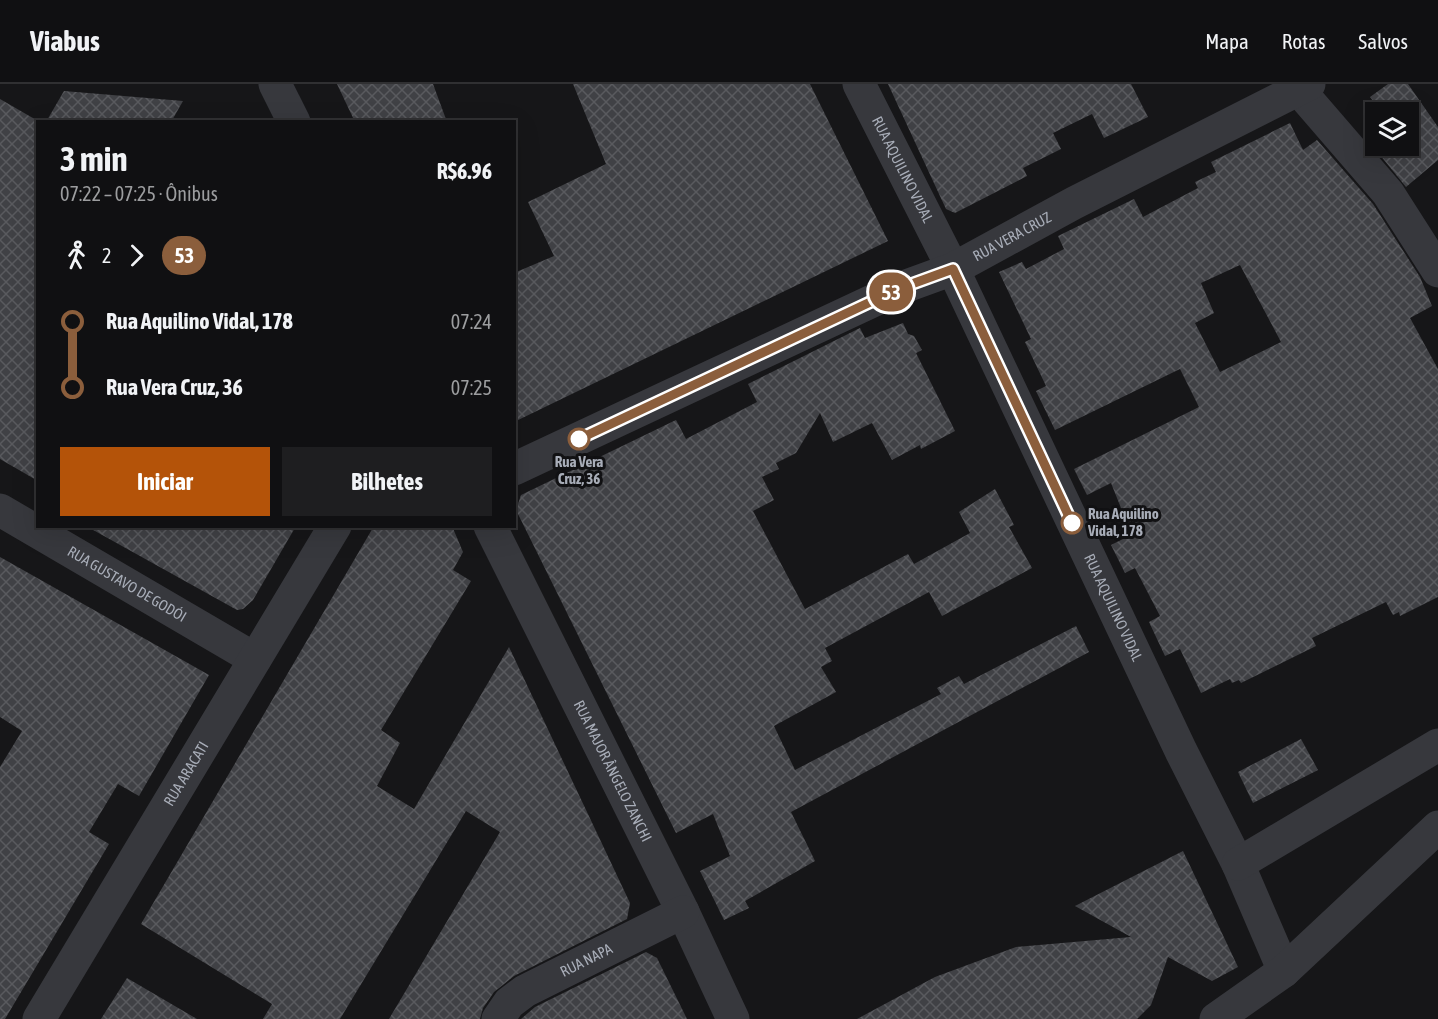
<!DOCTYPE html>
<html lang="pt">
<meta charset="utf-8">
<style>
:root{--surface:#101012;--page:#1e1e20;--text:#f1f3f6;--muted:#9c9d9f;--line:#303032;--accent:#b45309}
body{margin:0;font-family:"Asap Condensed",sans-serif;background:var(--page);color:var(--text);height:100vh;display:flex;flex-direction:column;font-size:22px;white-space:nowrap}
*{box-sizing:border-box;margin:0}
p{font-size:20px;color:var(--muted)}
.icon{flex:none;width:33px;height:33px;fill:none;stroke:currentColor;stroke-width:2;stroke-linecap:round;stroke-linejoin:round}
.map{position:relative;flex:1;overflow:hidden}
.panel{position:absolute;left:36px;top:36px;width:480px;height:408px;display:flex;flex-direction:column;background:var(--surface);border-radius:0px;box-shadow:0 6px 24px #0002,0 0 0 2px var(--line)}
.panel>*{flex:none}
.badge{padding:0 12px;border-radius:20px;font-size:21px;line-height:39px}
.fabs{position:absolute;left:1365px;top:18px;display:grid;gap:12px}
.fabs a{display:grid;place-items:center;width:54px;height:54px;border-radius:0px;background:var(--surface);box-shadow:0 6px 24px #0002,0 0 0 2px var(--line);font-size:30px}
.map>.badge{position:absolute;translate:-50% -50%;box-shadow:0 0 0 3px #fff}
.legs{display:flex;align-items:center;gap:9px;height:66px;padding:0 24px;font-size:20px}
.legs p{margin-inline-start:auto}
.overview{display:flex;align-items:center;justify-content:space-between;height:102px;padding:0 24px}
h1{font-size:33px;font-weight:700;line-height:45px}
.primary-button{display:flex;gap:12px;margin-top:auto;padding:12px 24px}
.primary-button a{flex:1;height:69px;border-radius:0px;background:var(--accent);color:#fff;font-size:24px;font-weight:700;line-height:69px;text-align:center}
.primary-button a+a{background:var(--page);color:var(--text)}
ul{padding:0 24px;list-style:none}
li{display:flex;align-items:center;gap:21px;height:66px;font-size:22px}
li i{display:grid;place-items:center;width:9px;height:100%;margin:0 8px;background:currentColor}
li i::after{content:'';width:15px;height:15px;margin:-8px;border:4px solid;border-radius:50%;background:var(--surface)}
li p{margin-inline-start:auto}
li:first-child i{background:linear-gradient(#0000 50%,currentColor 0)}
li:last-child i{background:linear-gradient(currentColor 50%,#0000 0)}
header{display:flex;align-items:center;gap:36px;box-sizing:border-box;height:84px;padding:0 30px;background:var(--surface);border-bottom:2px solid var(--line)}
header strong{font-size:28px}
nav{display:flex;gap:33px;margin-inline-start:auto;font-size:21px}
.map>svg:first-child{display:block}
</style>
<header>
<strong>Viabus</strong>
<nav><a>Mapa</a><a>Rotas</a><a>Salvos</a></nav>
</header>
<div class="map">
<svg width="1438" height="935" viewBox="0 0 1438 935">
<defs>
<pattern id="building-cross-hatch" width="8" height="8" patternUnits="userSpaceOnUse" patternTransform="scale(1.5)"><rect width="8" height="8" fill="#404145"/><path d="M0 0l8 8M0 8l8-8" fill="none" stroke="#595a5e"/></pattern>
</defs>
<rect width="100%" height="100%" fill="#161618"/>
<!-- building -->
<g fill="url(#building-cross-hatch)" fill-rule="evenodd">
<polygon points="337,0 433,0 447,38 355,38"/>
<polygon points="573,0 810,0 888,157 514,338 514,189 554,172 528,118 606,80"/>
<polygon points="888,0 1131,0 1148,33 1104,54 1092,30 1053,49 1061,65 1023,84 1027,92 955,129 946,125"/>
<polygon points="1388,0 1408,0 1438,43 1438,76 1406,103 1371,60 1376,56 1376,62 1408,62 1408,28 1382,28 1370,13"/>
<polygon points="64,7 112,11 183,17 171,38 46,38"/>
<polygon points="0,15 38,37 38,397 0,375"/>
<path d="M1290,39L1303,66L1317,56L1373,120L1420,193L1432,222L1410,234L1438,285V513L1400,532L1399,528L1393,531L1386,518L1312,554L1316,562L1241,599L1239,596L1232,599L1230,595L1201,609L1180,565L1165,572L1149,538L1160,532L1135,484L1125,489L1111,461L1129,452L1124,441L1127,439L1111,399L1087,411L1074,385L1199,323L1180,285L1055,346L1036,307L1046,302L1025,258L1031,255L999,188L1022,178L1026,185L1064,165L1058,152L1134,115L1143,133L1198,104L1195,98L1216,88L1211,78ZM1240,181L1281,258L1220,288L1195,239L1214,229L1201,199Z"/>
<polygon points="903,239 908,250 914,252 922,266 916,269 955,347 921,365 920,361 892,376 872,339 833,358 820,329 796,369 776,379 779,385 762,393 774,416 753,427 805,525 908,470 914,480 970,449 959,428 995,405 1014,441 1009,443 1032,484 942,532 929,508 825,564 832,577 821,583 836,608 774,642 795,686 941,610 937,604 959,592 964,600 1076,542 1089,568 791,728 815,777 745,817 749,824 724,836 700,787 730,772 713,730 676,749 516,426 521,411 676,336 686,355 757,318 748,300 860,244 865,254"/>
<polygon points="86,442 296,442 253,516 243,525 237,526"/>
<polygon points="374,442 452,442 463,468 453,486 471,497 381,646 400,659 377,702 414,725 509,563 630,819 627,835 514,892 494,908 483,924 480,935 389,935 500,748 466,727 340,935 263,935 272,920 141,840"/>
<polygon points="0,473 209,591 139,712 118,700 89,748 109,760 5,935 0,935 0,683 22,647 0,633"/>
<polygon points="1301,655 1318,686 1253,719 1238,688"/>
<polygon points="1183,767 1238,883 1212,897 1168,873 1151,921 1137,935 857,935 935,893 1016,863 1131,853 1075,822"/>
<polygon points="646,868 657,874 687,935 521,935 535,923"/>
<polygon points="127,894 197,935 101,935"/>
</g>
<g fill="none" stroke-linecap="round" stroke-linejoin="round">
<!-- minor -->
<g stroke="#37383d" stroke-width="33">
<polyline points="275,0 294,38"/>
<path id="s1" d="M859,0L953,185L1181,667L1238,780L1284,887"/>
<polyline points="1299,6 1388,109 1438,187"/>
<path id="s2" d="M514,385L898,205L953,185L1074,119L1309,0"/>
<path id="s3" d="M0,426L255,575"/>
<path id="s4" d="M490,442L683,828L733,935"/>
<polyline points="1238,780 1438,661"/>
<path id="s5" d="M39,935L335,442"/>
<path id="s6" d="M498,935L509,919L525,907L683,828"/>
<polyline points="1216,935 1284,887 1438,743"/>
</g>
</g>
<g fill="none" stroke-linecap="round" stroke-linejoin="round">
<!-- line-1 casing -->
<g stroke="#fff" stroke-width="14">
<polyline id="line-1" points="579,355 898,205 953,185 1072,439"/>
</g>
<!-- line-1 -->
<use href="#line-1" stroke="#8b5e3c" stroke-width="9"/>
</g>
<!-- markers -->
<g fill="#fff" stroke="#8b5e3c" stroke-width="3">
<circle cx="579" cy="355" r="10"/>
<circle cx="1072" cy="439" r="10"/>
</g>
<g text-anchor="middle" stroke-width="6" stroke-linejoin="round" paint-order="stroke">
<!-- street labels -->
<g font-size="15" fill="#a8adb8" stroke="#111113">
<text dy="5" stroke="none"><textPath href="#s1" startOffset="96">RUA AQUILINO VIDAL</textPath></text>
<text dy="5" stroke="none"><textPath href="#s2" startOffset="550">RUA VERA CRUZ</textPath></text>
<text dy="5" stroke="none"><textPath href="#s3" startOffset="147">RUA GUSTAVO DE GODÓI</textPath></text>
<text dy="5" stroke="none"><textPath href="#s1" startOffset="582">RUA AQUILINO VIDAL</textPath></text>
<text dy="5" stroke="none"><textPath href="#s4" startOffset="274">RUA MAJOR ÂNGELO ZANCHI</textPath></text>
<text dy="5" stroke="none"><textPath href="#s5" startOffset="286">RUA ARACATI</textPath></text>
<text dy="5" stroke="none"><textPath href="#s6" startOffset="108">RUA NAPA</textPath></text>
</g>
<!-- stop labels -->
<g font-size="15" font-weight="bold" fill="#a8adb8" stroke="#111113">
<text x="579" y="383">Rua Vera<tspan x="579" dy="17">Cruz, 36</tspan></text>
<text x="1088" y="435" text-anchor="start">Rua Aquilino<tspan x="1088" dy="17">Vidal, 178</tspan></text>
</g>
</g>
</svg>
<div class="fabs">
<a><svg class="icon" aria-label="layers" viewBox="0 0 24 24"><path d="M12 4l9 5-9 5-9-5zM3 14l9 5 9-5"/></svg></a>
</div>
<b class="badge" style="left:891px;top:208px;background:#8b5e3c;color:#fff">53</b>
<section class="panel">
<div class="overview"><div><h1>3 min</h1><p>07:22 – 07:25 · Ônibus</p></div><b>R$6.96</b></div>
<div class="legs"><svg class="icon" aria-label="walk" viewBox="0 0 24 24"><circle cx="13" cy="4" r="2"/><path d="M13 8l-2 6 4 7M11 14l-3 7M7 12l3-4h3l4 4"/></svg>2<svg class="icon" aria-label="forward" viewBox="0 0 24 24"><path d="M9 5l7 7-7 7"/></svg><b class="badge" style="background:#8b5e3c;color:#fff">53</b></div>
<ul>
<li><i style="color:#8b5e3c"></i><b>Rua Aquilino Vidal, 178</b><p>07:24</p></li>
<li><i style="color:#8b5e3c"></i><b>Rua Vera Cruz, 36</b><p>07:25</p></li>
</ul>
<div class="primary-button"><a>Iniciar</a><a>Bilhetes</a></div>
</section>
</div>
